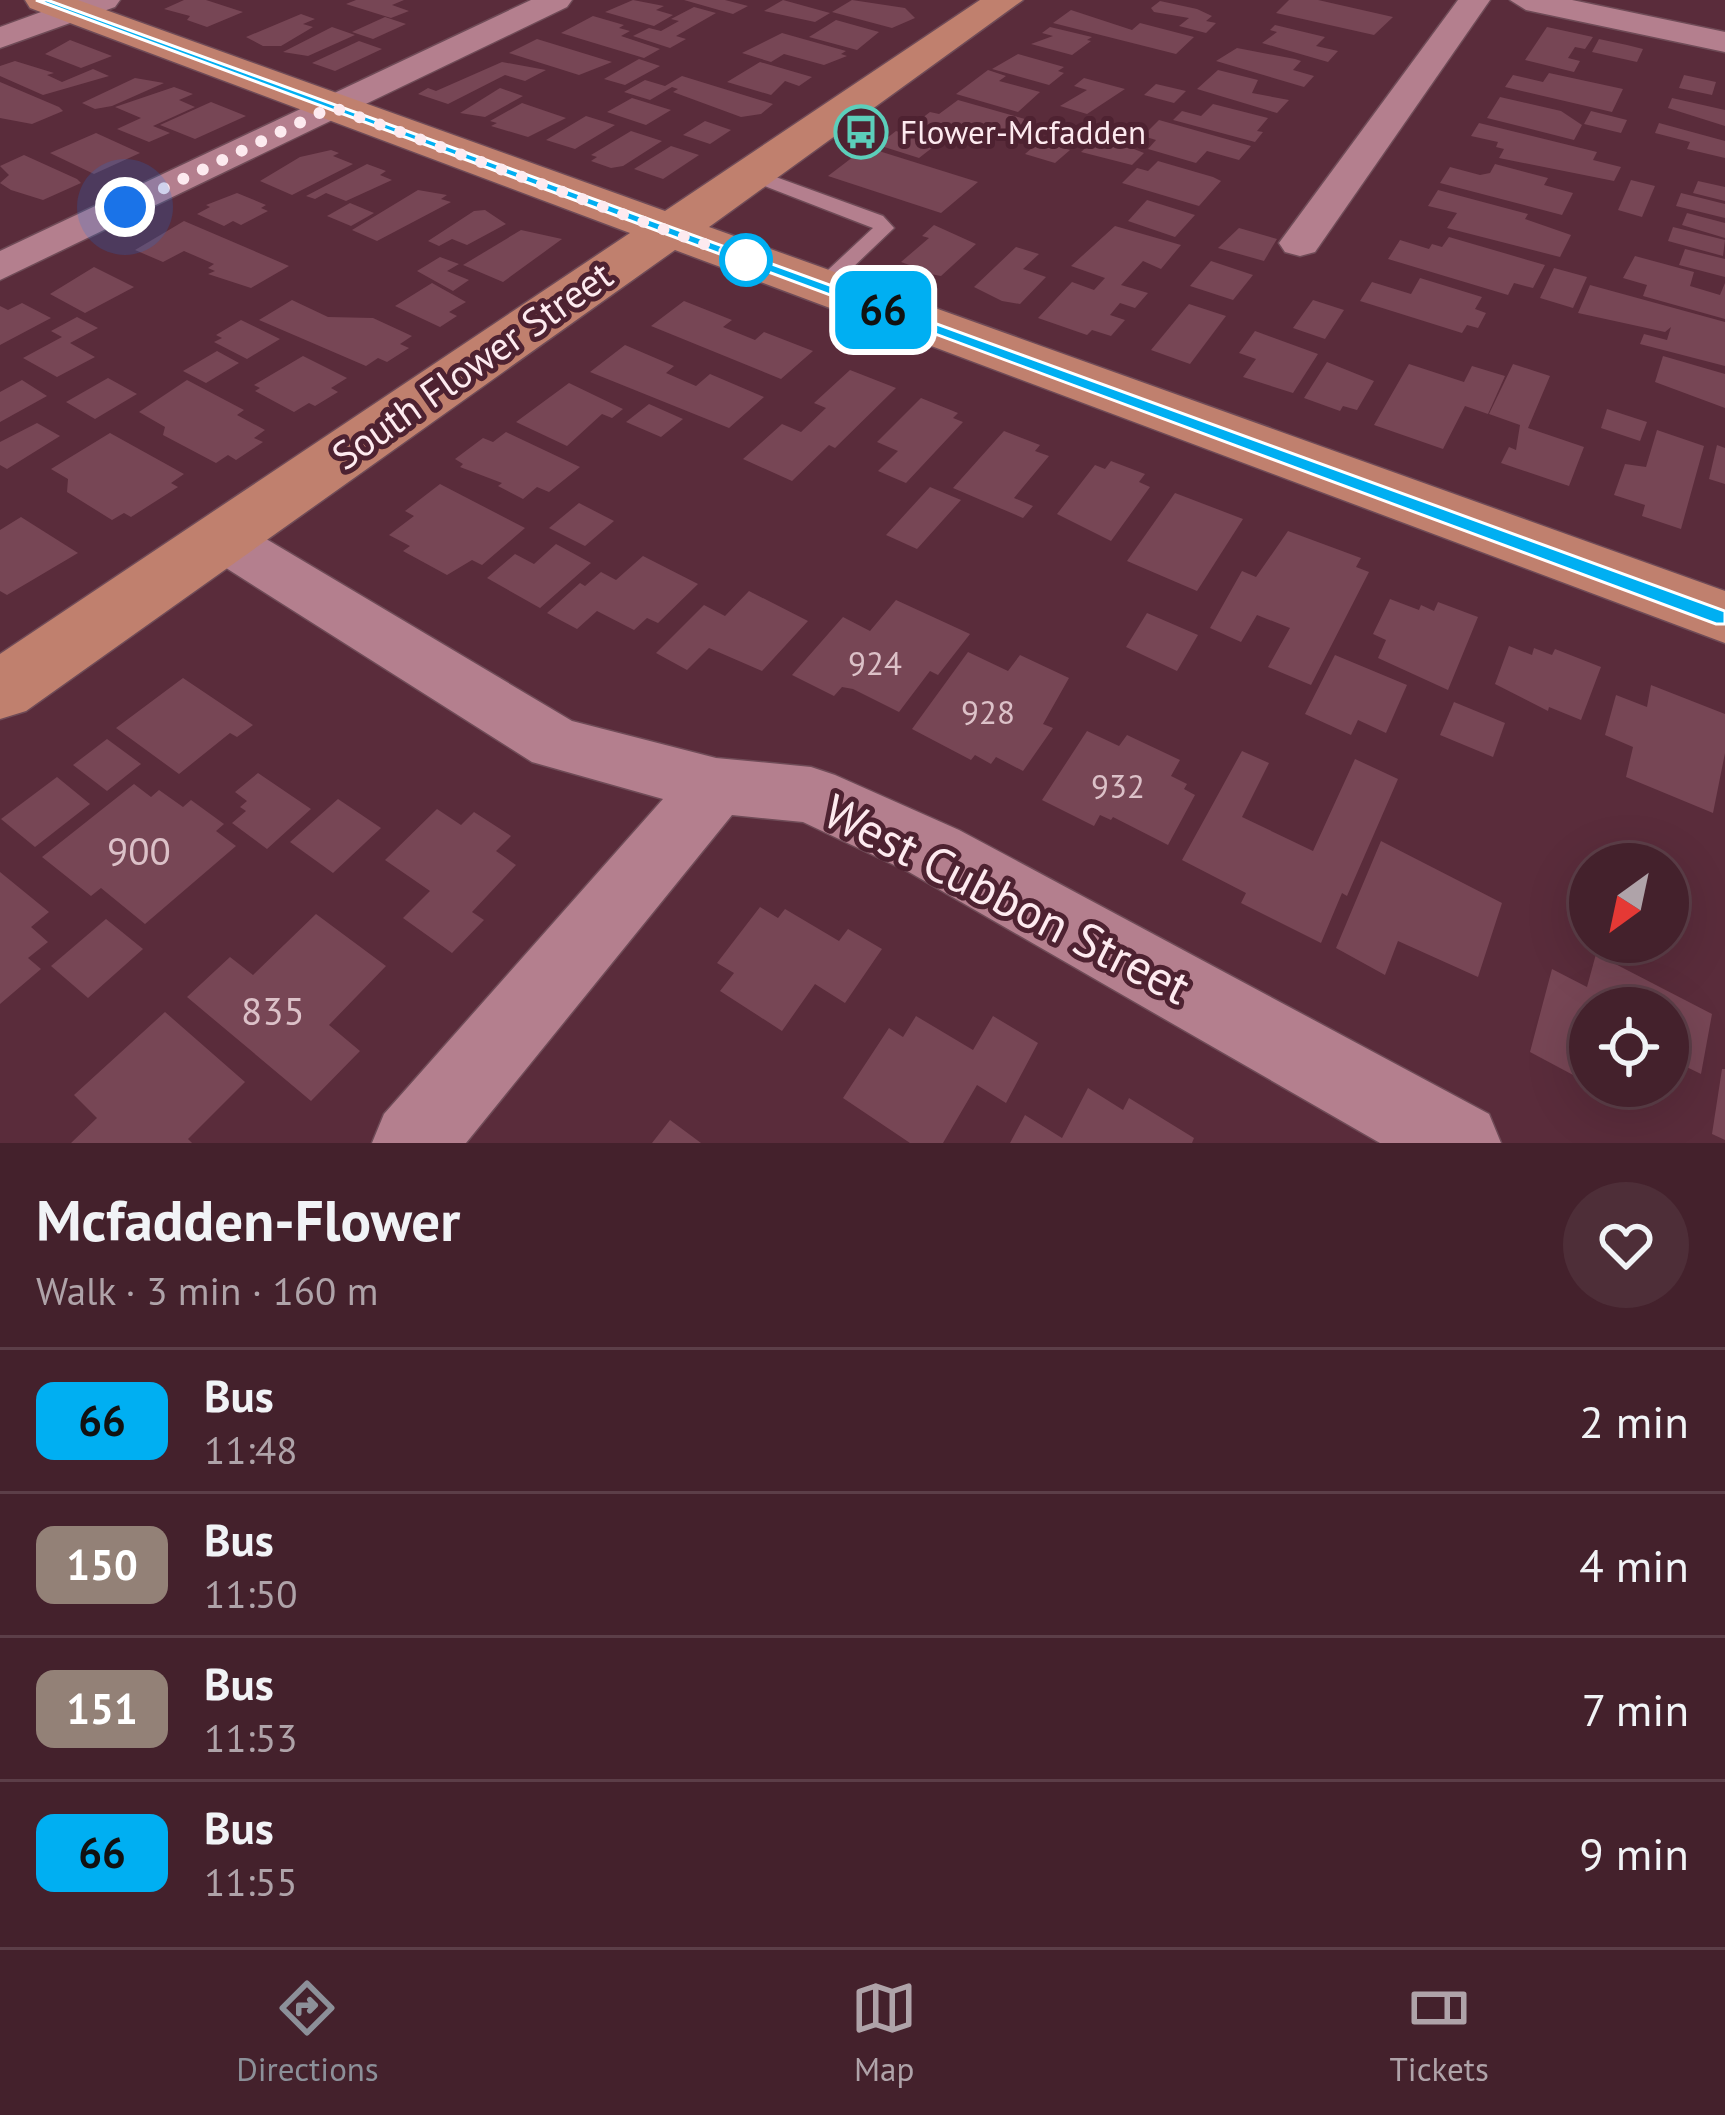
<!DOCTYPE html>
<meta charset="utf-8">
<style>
:root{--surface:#44212c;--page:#4e2e38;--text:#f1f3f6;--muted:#afa3a9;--line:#5c3e48;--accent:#8c9099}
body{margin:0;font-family:"PT Sans",sans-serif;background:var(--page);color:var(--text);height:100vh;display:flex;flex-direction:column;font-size:45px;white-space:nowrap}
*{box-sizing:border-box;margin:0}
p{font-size:39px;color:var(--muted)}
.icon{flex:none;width:66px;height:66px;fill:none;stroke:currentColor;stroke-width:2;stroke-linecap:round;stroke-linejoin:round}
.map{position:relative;height:1143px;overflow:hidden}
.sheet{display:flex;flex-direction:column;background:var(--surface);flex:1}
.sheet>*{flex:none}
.badge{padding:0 24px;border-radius:18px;font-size:42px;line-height:78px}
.needle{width:78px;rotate:213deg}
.buttons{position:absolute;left:1569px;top:843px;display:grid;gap:24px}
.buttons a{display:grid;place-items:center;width:120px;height:120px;border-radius:50%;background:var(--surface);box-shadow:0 12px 48px #0002,0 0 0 3px var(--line);font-size:60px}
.you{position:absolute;width:60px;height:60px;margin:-30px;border:9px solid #fff;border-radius:50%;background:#1a73e8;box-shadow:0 0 0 18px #1a73e833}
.map>.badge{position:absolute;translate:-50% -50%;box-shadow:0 0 0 6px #fff}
.round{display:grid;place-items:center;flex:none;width:126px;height:126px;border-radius:63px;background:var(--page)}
.headline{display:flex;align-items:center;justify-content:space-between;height:204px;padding:0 36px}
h1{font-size:57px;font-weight:700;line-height:90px}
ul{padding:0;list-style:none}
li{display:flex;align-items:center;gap:36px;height:144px;padding:0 36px;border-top:3px solid var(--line)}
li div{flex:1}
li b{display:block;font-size:45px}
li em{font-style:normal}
li .badge{min-width:132px;font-weight:700;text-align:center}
.tab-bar{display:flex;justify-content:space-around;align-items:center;height:168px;border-top:3px solid var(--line);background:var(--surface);font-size:33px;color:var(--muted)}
.tab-bar a{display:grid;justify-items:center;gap:6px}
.tab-bar .on{color:var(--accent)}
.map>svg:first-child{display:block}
</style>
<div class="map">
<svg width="1725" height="1143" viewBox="0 0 1725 1143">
<rect width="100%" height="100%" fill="#5a2c3b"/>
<!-- building -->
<g fill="#774655">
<polygon points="184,0 206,0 243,12 207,27 187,20 190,16 164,9"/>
<polygon points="356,0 404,0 392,5 409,11 391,18 346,4"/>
<polygon points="633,0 664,6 656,10 673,15 654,26 605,12"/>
<polygon points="684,0 725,0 748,6 733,14"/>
<polygon points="783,0 830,13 815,22 764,11"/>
<polygon points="852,0 905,8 915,18 892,28 832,12"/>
<polygon points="1289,0 1318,0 1393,17 1374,35 1276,13"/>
<polygon points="1160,1 1197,9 1212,16 1206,21 1216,23 1206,33 1179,26 1189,18 1154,12 1151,8"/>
<polygon points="694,7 716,13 676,36 686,39 670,48 633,36 649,28 661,31 679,21 671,19"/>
<polygon points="1071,10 1132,30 1140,23 1194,37 1176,54 1053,23"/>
<polygon points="301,14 315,19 303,24 313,27 281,46 263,46 246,37"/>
<polygon points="593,16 624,25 619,28 630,31 621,36 660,49 644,58 561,33"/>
<polygon points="385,17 406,24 373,39 352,32"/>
<polygon points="836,20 879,32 857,50 809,37"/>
<polygon points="1275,25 1325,37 1316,46 1338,51 1328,62 1262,43 1277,32 1270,30"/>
<polygon points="332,27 355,35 308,56 283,52"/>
<polygon points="1050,27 1092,37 1087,40 1091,41 1072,55 1031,44 1053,36 1042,33"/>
<polygon points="1547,27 1593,37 1585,49 1575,47 1568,58 1580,61 1574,72 1525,60"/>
<polygon points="782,33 846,51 841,54 847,56 824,65 784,54 771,62 742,53"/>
<polygon points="537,39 612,62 579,75 509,53"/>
<polygon points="1599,39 1627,45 1643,49 1637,62 1592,52"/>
<polygon points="70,40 112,56 81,68 45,54"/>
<polygon points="359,41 382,49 335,71 312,63"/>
<polygon points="1237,48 1295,59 1301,61 1293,70 1314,76 1304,87 1216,61"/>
<polygon points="1018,54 1064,67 1058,71 1064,73 1049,85 992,69"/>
<polygon points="639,59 660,66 625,85 604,79"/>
<polygon points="15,61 54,73 47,75 62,82 93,69 109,76 43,95 0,76 0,66"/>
<polygon points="502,62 546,70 525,81 505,75 448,104 418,94 428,88 436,91"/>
<polygon points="760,62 812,77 799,86 785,81 771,95 727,82"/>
<polygon points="988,70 1006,76 999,81 1040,92 1018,112 956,94"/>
<polygon points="1218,70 1258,80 1252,93 1289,100 1277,113 1197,89"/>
<polygon points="1549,73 1623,89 1612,112 1505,87 1513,75 1543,82"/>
<polygon points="1684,75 1716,82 1712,95 1679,88"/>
<polygon points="682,76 773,104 761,114 741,117 673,92 678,89 672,87 650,100 624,92 645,80 665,86"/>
<polygon points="135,78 164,83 112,106 95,109 82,103"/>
<polygon points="1084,78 1125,89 1087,114 1060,106 1087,90 1074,86"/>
<polygon points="0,82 59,107 63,111 32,124 0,118"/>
<polygon points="1156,84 1186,91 1174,103 1144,95"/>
<polygon points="174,87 193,94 179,100 195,107 153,126 170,133 149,142 117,129 141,118 115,107"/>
<polygon points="500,88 523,96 485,117 460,113"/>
<polygon points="1500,97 1561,111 1582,125 1574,140 1487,118"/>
<polygon points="632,98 671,110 646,125 607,112"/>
<polygon points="1672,98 1725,110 1725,126 1668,108"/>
<polygon points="958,100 1032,121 1010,139 959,124 949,132 917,122 930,112 939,114"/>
<polygon points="211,102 246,116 195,139 160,125"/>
<polygon points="522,103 566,118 528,137 491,126 497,123 490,121"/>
<polygon points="1213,104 1268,118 1257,131 1263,132 1255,142 1173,120 1182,111 1201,116"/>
<polygon points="1591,111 1627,120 1621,133 1584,124"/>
<polygon points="586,116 615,125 575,149 546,140"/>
<polygon points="1159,120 1251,146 1239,160 1207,151 1196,163 1148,149 1156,140 1143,136"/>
<polygon points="705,121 731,130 710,144 683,135"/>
<polygon points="1479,123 1597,152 1593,160 1621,167 1614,181 1499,158 1504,149 1496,147 1498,142 1471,136"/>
<polygon points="1659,123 1725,141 1725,158 1687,149 1690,142 1655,133"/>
<polygon points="631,131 662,141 623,166 611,168 591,161 597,157 591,155"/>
<polygon points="896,131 937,144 919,158 878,145"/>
<polygon points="96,133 140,153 94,174 50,153"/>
<polygon points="1103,140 1134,149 1144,153 1132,165 1081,152 1092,142"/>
<polygon points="1040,141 1070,150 1055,163 1025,154"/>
<polygon points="671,146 699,155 663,179 634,169"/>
<polygon points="866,147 978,182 941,213 828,176"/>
<polygon points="331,150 339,153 333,156 353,164 292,195 260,181 300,157"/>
<polygon points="24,155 77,179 81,183 43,200 11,190 0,183 9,175 0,166"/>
<polygon points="1158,161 1213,177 1221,181 1199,206 1122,183 1137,168 1148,171"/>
<polygon points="367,164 386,171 380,175 392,180 346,201 326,193 315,199 306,196"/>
<polygon points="1495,164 1548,178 1544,185 1573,193 1562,215 1440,183 1450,167 1480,175 1490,173"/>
<polygon points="1631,180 1655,186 1642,217 1618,210"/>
<polygon points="1698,181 1725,187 1725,201 1693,193"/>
<polygon points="418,190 447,195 441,199 451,202 377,241 352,230"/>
<polygon points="1438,190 1528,214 1525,219 1571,235 1560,257 1447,228 1457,213 1428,206"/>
<polygon points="237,193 266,205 261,208 268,211 241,225 233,221 224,226 197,214 210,207 206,205"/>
<polygon points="1681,193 1725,204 1725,218 1676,206"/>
<polygon points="1147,200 1195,215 1175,237 1128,221"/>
<polygon points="350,203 374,213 351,226 327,216"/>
<polygon points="485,210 506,224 467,245 452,239 439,246 428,241 474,211"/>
<polygon points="1687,213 1725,223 1725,238 1682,225"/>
<polygon points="184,221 289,266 251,288 208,274 215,271 208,268 214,264 184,251 163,262 135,250"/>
<polygon points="934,225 976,244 941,276 908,270 912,266 901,262 929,238 922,236"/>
<polygon points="1115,226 1181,245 1161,269 1143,261 1121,285 1148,293 1135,308 1120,303 1110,315 1125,320 1111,336 1092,330 1087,335 1038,318 1072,282 1094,290 1105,278 1071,266"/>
<polygon points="1673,227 1725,240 1723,256 1668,241"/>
<polygon points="1239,228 1277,239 1264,261 1218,248"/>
<polygon points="521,230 562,239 503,282 463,265"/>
<polygon points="1449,237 1545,265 1533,288 1514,283 1508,295 1388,259 1400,240 1429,249 1432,244 1442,247"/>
<polygon points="1016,247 1039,254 1023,269 1046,277 1020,304 1002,301 974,287"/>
<polygon points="1685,249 1725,259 1725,277 1679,265"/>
<polygon points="1635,256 1694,272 1690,286 1720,295 1725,283 1725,319 1643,296 1647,285 1623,278"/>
<polygon points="440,257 459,264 447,271 469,280 453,291 417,271"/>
<polygon points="1211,261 1253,275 1233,300 1190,286"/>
<polygon points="94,267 134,287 85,313 50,294"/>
<polygon points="1554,268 1587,277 1573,308 1540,298"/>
<polygon points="1420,278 1482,297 1475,309 1486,313 1478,328 1467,325 1462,333 1360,301 1372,282 1411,294"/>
<polygon points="432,283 466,302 449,312 457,316 440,327 395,306"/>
<polygon points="1590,285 1725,322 1725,366 1640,344 1644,334 1667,340 1671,327 1665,332 1578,313"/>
<polygon points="292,300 328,317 373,318 412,336 400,344 409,348 387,362 378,358 366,366 259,320"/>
<polygon points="1313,300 1344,310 1325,339 1293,328"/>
<polygon points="684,301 732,320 723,327 755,340 764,332 813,351 781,379 651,326"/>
<polygon points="22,303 51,318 0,345 0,306 8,310"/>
<polygon points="1189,304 1226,316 1190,364 1151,350"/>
<polygon points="77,317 98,328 70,343 95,357 57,377 23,358 62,337 51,331"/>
<polygon points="241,320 280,339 247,359 214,342 222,338 216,335"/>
<polygon points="1255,331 1318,354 1293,393 1243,377 1256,359 1239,353"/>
<polygon points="625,345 674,366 666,373 696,386 710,374 764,397 729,428 590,372"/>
<polygon points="217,351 239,363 206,383 183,371"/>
<polygon points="303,356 347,378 331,388 338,392 315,406 309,403 294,412 255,391 260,388 254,385"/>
<polygon points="1663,356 1725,374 1725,408 1655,382"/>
<polygon points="1327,362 1374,381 1357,410 1343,406 1340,411 1304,398"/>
<polygon points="1409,364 1464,382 1472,366 1505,376 1488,414 1465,406 1443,449 1374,425"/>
<polygon points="1513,364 1550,376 1528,428 1584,447 1569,486 1501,463 1509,447 1516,450 1520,425 1489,414"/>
<polygon points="850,370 896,388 835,448 829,445 792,481 743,459 782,424 801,432 826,408 814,403"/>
<polygon points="108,378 137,394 95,419 66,402"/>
<polygon points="22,380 47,396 0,422 0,392"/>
<polygon points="187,380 244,410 237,415 265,430 254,438 263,442 236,460 228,455 216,463 163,435 165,427 139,412"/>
<polygon points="569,383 623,409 612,418 602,414 567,446 516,422"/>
<polygon points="921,398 958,413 953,418 963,422 906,483 878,471 898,451 877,442"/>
<polygon points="649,404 683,419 661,437 626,422"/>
<polygon points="1607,409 1647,422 1640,441 1601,428"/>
<polygon points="37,423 60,436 7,469 0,465 0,442"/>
<polygon points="1657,430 1704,446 1681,529 1642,516 1645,505 1614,495 1625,464 1646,467"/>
<polygon points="1004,431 1040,445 1035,451 1049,456 1014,498 1033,506 1023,518 953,488"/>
<polygon points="506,432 580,467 549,492 537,487 523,499 498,486 502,483 460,467 463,464 455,459 483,438 493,442"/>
<polygon points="110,433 184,474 171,483 178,487 131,517 124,513 112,520 67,492 68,479 51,469"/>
<polygon points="1717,445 1725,448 1725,484 1709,479"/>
<polygon points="1111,461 1145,474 1139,482 1150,487 1111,541 1057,514 1095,465 1105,469"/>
<polygon points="440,484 525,528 482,565 472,560 447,575 403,551 410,546 389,535 414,516 405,511"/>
<polygon points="930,487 961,500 917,549 886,535"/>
<polygon points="1175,493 1243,519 1197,591 1127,561"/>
<polygon points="579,503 614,521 585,546 549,528"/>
<polygon points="21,517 78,553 7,595 0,591 0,530"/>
<polygon points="1288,531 1361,558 1356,567 1369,572 1311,685 1268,667 1290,628 1257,615 1241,642 1210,628 1242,571 1256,577"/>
<polygon points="556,544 591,563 540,608 487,578 515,554 534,564"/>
<polygon points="643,556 698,584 658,623 647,618 634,630 597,611 577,629 547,613 580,583 585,586 601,572 616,580"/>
<polygon points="749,591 808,621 762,671 709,648 687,670 656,653 704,605 725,616"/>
<polygon points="1390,599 1419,610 1421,605 1434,611 1438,602 1478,617 1448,690 1378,658 1386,640 1373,634"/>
<polygon points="896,600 970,634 938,675 930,671 899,712 853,689 842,687 834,696 792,675 843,617 870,631"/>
<polygon points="1147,613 1198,635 1177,671 1126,647"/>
<polygon points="1509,646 1532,655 1534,648 1552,655 1555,649 1601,667 1581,720 1549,707 1548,711 1495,684"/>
<polygon points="968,652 1008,671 1020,655 1069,678 1043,724 1053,728 1023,771 996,757 991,764 975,755 971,760 912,729"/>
<polygon points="1335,655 1407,685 1386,733 1358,720 1351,735 1305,714"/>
<polygon points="183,678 253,725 237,737 230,733 179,774 116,728"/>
<polygon points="1651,685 1725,714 1725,753 1713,813 1626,777 1633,747 1605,735 1616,695 1647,707"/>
<polygon points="1454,702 1505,723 1493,757 1440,735"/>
<polygon points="1087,731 1119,746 1127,735 1180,760 1171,776 1187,784 1184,789 1195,795 1168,845 1113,817 1111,820 1100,815 1094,826 1042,800"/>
<polygon points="107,739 141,764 107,791 73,765"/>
<polygon points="1242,751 1269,763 1242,817 1313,851 1355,759 1398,779 1347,896 1342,893 1321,943 1241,903 1246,893 1182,860"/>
<polygon points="258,773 311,809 267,849 232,823 246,811 240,807 247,801 235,792"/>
<polygon points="57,777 90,804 35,847 1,819"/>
<polygon points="134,784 151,797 159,790 183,807 191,800 224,824 216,831 236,846 145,924 101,888 91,896 42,857"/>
<polygon points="338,799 381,828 333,873 290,842"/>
<polygon points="437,809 461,825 474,812 511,836 496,851 516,865 472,912 484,920 452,953 403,918 430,891 385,860"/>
<polygon points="1381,841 1502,903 1478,977 1398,941 1385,975 1336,948"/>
<polygon points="0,872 49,912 31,927 48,942 28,958 41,969 0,1004"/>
<polygon points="760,907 778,918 785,909 839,941 848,929 882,949 845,1003 815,984 782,1031 720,991 734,973 717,963"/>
<polygon points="316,914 386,966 329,1025 360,1051 311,1101 187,997 230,957 253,975"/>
<polygon points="106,919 143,949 88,998 51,966"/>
<polygon points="1596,954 1712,1014 1701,1074 1668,1058 1668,1008 1590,1008 1590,1084 1530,1052 1552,969 1587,987"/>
<polygon points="165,1012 245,1082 188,1139 192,1143 71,1143 97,1118 74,1095"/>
<polygon points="916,1016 973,1050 993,1016 1038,1043 1006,1103 977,1085 943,1143 910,1143 843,1098 889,1028 903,1037"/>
<polygon points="1722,1069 1725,1069 1725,1140 1712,1134"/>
<polygon points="1088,1088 1123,1110 1129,1098 1194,1138 1192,1143 1010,1143 1025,1115 1062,1138"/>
<polygon points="670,1120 701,1143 652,1143"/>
</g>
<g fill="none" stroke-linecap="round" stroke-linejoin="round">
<!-- lane casing -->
<g stroke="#6f4b57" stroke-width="3">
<polygon id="lane" points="751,168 883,216 894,228 828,291 814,291 814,283 873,228 744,178 742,174"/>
</g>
<!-- street casing -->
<g stroke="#6f4b57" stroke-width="3">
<g id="street">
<polygon points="74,0 120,0 115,7 0,48 0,27"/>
<polygon points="531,0 572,0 567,7 0,280 0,251"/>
<polygon points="1458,0 1490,0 1315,252 1300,256 1285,252 1279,243"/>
<polygon points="1510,0 1572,0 1725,32 1725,52 1526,10"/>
<polygon points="221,519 241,524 572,721 716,758 811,767 835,775 959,830 1489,1114 1501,1143 1380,1143 909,872 803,822 732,815 466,1143 372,1143 384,1114 663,799 532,762 201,552 193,538 201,524"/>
</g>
</g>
<!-- secondary casing -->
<g stroke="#6f4b57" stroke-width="3">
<polygon id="secondary" points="25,0 78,0 665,211 980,0 1023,0 709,227 1725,591 1725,643 675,250 26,711 0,719 0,654 630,233 30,8"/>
</g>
<!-- lane -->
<use href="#lane" fill="#b47f8e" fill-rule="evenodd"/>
<!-- street -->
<use href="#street" fill="#b47f8e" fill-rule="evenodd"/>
<!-- secondary -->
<use href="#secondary" fill="#c0806e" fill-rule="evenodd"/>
</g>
<!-- line -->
<polygon fill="#00aff2" stroke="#fff" stroke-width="3" points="36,0 47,0 1725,611 1725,624 1716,624"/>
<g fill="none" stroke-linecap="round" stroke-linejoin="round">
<!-- walk -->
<polyline stroke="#fdeaef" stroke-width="12" stroke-dasharray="0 21.6" points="125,207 332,107 750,261 746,260"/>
</g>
<!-- icons -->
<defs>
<g id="bus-ring" transform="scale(2.7)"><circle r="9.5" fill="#4e2231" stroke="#5cceba" stroke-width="1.5"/><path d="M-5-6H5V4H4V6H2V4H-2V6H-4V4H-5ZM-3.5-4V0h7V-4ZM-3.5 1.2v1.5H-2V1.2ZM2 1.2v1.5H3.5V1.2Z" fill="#5cceba"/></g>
</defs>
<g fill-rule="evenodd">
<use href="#bus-ring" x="861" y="132"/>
</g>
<!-- markers -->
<circle fill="#fff" stroke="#00aff2" stroke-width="6" cx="746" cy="260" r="24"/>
<g text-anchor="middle" stroke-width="10" stroke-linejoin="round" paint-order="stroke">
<!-- far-poi labels -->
<g font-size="33" fill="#fdeaef" stroke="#4e2231" text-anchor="start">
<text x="900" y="144">Flower-Mcfadden</text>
</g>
<!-- number labels -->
<g font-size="33" fill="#dcc1c8">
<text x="875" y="675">924</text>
<text x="988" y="724">928</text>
<text x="1118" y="798">932</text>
</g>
<!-- street labels -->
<g font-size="39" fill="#fdeaef" stroke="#4e2231">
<text transform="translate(472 365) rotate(-35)" y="14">South Flower Street</text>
</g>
<!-- near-number labels -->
<g font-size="39" fill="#dcc1c8">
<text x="139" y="865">900</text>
<text x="273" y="1025">835</text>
</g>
<!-- near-street labels -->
<g font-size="48" fill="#fdeaef" stroke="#4e2231">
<text transform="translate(1007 899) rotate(27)" y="17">West Cubbon Street</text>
</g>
</g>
</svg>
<div class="buttons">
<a><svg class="needle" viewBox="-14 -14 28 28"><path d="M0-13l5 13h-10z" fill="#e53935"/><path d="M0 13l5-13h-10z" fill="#afa3a9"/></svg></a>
<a><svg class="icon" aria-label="locate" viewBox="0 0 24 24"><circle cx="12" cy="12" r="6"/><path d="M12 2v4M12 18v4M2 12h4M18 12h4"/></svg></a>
</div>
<div class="you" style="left:125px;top:207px"></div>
<b class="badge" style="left:883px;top:310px;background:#00aff2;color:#111">66</b>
</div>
<section class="sheet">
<div class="headline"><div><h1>Mcfadden-Flower</h1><p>Walk · 3 min · 160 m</p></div><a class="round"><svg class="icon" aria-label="heart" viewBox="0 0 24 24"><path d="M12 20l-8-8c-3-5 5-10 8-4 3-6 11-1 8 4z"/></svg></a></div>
<ul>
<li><span class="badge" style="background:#00aff2;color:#111">66</span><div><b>Bus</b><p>11:48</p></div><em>2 min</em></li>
<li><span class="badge" style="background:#938177;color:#fff">150</span><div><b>Bus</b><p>11:50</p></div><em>4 min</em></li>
<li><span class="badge" style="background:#938177;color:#fff">151</span><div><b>Bus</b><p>11:53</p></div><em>7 min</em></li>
<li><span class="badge" style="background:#00aff2;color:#111">66</span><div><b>Bus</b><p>11:55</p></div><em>9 min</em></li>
</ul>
</section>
<nav class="tab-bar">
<a class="on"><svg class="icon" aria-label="directions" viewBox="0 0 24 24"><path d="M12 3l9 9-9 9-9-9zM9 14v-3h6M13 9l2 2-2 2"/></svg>Directions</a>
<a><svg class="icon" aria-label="map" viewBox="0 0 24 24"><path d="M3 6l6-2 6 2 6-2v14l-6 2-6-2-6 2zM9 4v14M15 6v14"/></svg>Map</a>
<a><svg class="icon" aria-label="tickets" viewBox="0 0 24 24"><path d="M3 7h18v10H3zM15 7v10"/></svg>Tickets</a>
</nav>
